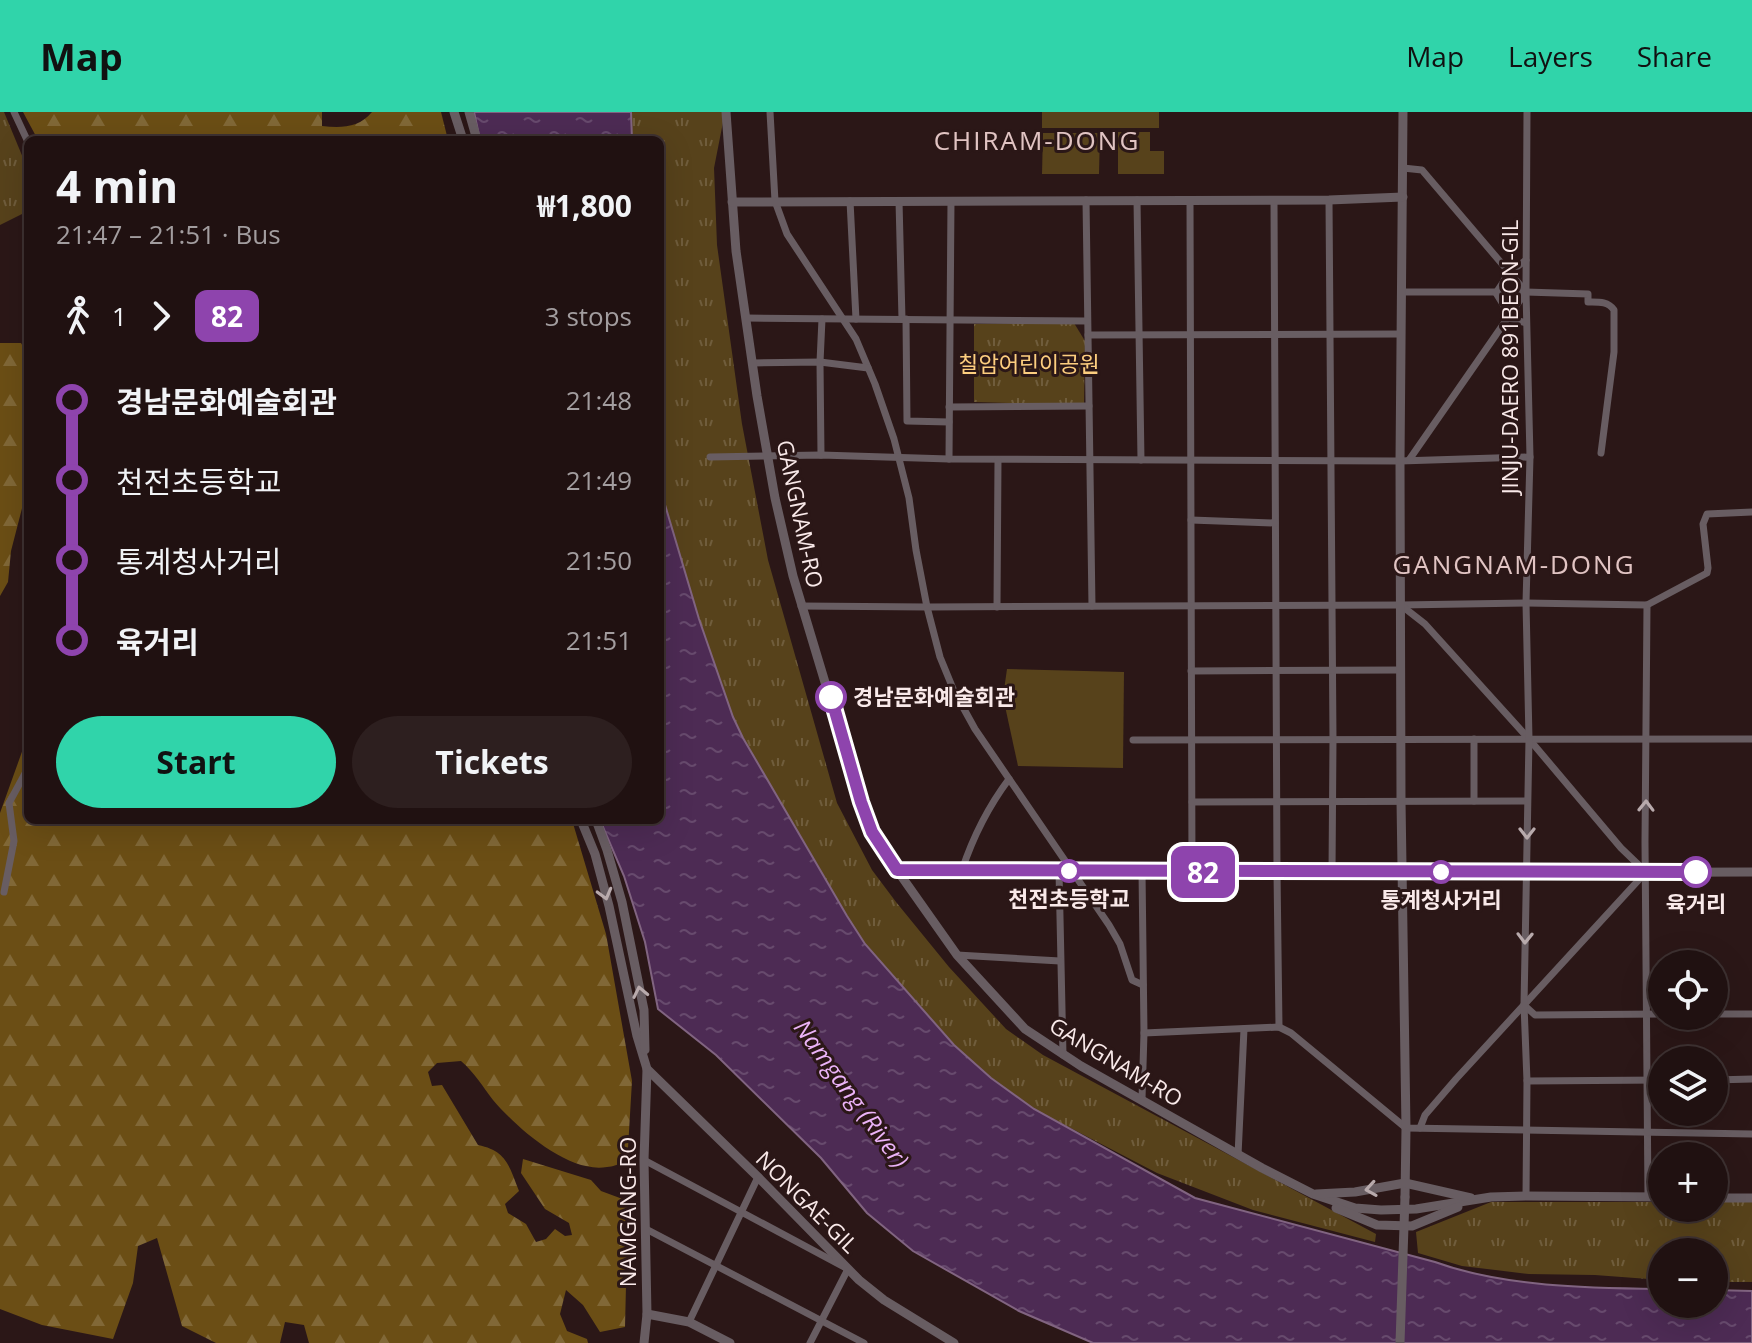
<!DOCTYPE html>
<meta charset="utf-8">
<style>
:root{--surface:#201111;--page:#2d1f1f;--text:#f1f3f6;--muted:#a29d9f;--line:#3d3131;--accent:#30d4aa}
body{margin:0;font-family:"Open Sans","Noto Sans KR",sans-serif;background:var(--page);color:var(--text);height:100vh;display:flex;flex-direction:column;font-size:30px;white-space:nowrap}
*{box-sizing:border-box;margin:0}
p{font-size:26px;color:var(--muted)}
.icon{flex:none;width:44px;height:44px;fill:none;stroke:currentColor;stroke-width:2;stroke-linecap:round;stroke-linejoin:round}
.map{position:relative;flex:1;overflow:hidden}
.side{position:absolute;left:24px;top:24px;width:640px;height:688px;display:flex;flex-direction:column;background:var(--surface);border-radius:12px;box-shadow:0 8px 32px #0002,0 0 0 2px var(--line)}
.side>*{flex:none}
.badge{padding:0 16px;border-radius:12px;font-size:28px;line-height:52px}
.buttons{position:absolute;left:1648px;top:838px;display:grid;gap:16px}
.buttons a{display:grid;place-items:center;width:80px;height:80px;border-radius:50%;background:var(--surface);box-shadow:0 8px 32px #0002,0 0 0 2px var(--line);font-size:40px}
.map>.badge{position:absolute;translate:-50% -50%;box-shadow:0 0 0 4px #fff}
.legs{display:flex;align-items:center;gap:12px;height:88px;padding:0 32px;font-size:26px}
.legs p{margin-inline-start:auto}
.head{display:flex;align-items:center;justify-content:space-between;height:136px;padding:0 32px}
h1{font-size:44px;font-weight:700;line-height:60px}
.cta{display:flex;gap:16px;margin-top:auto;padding:16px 32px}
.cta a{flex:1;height:92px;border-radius:48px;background:var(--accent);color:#111;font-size:32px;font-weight:700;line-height:92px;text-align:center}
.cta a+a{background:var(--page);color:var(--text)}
ul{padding:0 32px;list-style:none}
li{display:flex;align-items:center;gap:28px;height:80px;font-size:30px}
li i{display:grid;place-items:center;width:12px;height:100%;margin:0 10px;background:currentColor}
li i::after{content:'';width:20px;height:20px;margin:-10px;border:6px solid;border-radius:50%;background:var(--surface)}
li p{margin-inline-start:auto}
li:first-child i{background:linear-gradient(#0000 50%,currentColor 0)}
li:last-child i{background:linear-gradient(currentColor 50%,#0000 0)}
header{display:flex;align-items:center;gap:48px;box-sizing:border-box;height:112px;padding:0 40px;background:var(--accent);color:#111}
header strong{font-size:38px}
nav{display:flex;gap:44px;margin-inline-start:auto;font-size:28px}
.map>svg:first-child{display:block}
</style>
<header>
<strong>Map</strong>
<nav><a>Map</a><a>Layers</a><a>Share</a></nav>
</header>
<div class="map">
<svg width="1752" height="1231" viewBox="0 0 1752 1231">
<defs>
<pattern id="grass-tufts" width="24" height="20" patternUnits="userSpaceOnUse" patternTransform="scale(2)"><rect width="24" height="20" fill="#57421b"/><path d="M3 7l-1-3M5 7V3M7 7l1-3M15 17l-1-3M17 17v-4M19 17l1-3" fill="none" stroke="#705d3c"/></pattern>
<pattern id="forest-firs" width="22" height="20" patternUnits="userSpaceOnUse" patternTransform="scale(2)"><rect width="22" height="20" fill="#6b4e15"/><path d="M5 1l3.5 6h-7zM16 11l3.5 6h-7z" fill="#816837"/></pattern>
<pattern id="water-ripples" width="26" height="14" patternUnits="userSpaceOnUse" patternTransform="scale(2)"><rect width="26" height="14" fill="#4d2b54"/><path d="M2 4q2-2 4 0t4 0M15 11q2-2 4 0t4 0" fill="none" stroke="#674a6d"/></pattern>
</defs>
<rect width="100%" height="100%" fill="#2b1717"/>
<!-- grass -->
<g fill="url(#grass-tufts)">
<polygon points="0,0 4,0 28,58 28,99 0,113"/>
<polygon points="631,0 725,0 714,56 717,133 742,312 768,448 837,691 872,758 896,790 949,855 1006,917 1043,943 1376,1122 1375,1130 1253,1098 1157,1061 1034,997 991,966 954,933 865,832 847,804 743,626 733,605 699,507 661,382 660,28 632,28"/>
<polygon points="1074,211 1085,229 1084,293 974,290 974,212"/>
<polygon points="1491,1090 1662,1090 1662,1096 1714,1096 1714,1090 1752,1090 1752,1170 1714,1170 1714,1140 1662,1140 1662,1168 1595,1163 1529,1162 1462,1154 1418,1141 1416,1120"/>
</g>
<!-- forest -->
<g fill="url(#forest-firs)">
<path d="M23,0H322V14C341,16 359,16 372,0H441L448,28H38Z"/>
<polygon points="0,231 21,231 28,244 28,373 11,439 8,470 0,484"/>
<path d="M28,623V708H572L606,822L632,969L628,1036L624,1050C619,1052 612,1055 607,1055C568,1062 516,1015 493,988C483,975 474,960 461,949L437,951L428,960L432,974L442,973L478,1033C507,1039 509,1054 519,1079L505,1092L508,1101L526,1112L536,1130L546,1127L555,1117L565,1124L572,1123L569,1111L545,1097L521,1061L523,1047L591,1068L601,1079L628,1089L625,1215L600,1220L583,1193L566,1178L560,1202L567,1219L587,1227L588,1231H309L304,1213L285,1210L280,1231H216L182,1214L157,1126L138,1134L133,1171L113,1227L42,1213L0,1197V701Z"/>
</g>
<!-- garden -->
<g fill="#57421b">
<rect x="1042" y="0" width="117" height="16"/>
<polygon points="1118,20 1150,20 1150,39 1164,39 1164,62 1118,62"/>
<polygon points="1043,21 1100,21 1099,62 1042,62"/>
<polygon points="1007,557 1124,560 1123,656 1018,654 1003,585"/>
</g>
<!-- water -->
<g fill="url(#water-ripples)" stroke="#816481" stroke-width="2">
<polygon points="474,0 631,0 632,28 480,28"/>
<path d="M660,376L699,507L733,605L743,626L847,804L865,832L954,933L991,966L1034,997L1195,1086L1435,1150C1504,1175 1588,1176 1662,1177V1192H1714V1178L1752,1179V1231H1093L1019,1199L913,1139L867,1101L821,1046L716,943L658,897L645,830L624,764L600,708H660Z"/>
</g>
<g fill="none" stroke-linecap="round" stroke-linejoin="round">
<!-- minor -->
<g stroke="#685d62" stroke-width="7">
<polyline points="14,0 28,30"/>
<polyline points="770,0 775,89 787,122 856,227 875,272 894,327 909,386 916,438 927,495 940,545 954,579 975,617 1109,813 1120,832 1132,868 1143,873"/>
<polyline points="1403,56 1422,58 1526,180"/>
<polyline points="1086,88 1092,494"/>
<polyline points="1137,88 1141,348"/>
<polyline points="1190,88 1192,760"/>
<polyline points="1274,88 1277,760 1279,915"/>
<polyline points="1329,88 1333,627 1332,760"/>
<polyline points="850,89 856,207"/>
<polyline points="899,89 902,207"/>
<path d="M1403,180H1526L1588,182V190C1598,190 1608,189 1614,198V240L1601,341"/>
<polyline points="746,206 1087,209"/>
<polyline points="906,207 907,309 949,310"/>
<polyline points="1526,211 1508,206 1504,194 1496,181 1504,169 1507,156 1518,154 1526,148"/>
<polyline points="1088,223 1401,222"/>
<polyline points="753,251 820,250 868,256"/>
<polyline points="949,295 1089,294"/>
<polyline points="821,343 820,250 822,207"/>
<polyline points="710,345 821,343 949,347 1400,349 1530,345"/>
<polyline points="949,347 951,89"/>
<polyline points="1409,348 1525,181"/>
<polyline points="1191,408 1275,411"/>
<polyline points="1647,493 1645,730 1648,1085"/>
<polyline points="801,494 927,495 1401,493 1526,491 1647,493 1707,461 1708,456 1703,412 1707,402 1752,400"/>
<polyline points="1402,494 1425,512 1529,627 1621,736 1646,760"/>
<polyline points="997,495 998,348"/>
<polyline points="1191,559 1401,558"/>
<polyline points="1474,627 1474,689"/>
<polyline points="1133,628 1752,627"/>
<polyline points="1192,690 1527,689"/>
<path d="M962,758C973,725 988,695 1009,667"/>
<polyline points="1059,759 1063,943"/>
<polyline points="4,780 14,729 9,691 28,656"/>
<polyline points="957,843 1060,849"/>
<polyline points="1524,893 1535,903 1662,902"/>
<polyline points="1714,902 1752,902"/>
<polyline points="1144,921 1279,915 1291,921 1406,1016 1752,1022"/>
<polyline points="1714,968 1752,967"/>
<polyline points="1527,969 1662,968"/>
<polyline points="1142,987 1144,921 1142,759"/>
<polyline points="1420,1016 1425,1003 1456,967 1646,760"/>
<polyline points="1238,1043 1244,917"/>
<polyline points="644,1048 848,1157 810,1231"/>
<polyline points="1526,1084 1527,969 1524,893 1529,627 1526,491 1530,345 1526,180 1527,0"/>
<polyline points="646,1117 864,1231"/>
<polyline points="689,1210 758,1065"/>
</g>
<!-- tertiary -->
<g stroke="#685d62" stroke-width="9">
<polyline points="454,0 463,28"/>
<polyline points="469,0 477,28"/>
<polyline points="726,0 736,139 757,284 775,386 793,464 861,690 872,720 897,758 957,843 1025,917 1081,954 1262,1056 1313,1082 1355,1096 1381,1098 1416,1097 1491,1085 1526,1084 1662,1085"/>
<polyline points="1403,0 1400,349 1401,689 1406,1016 1405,1085"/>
<polyline points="732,90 1329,88 1403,85"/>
<polyline points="581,708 595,742 609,794 637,924 647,957 758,1065 859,1168 884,1188 954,1231"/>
<polyline points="596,708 607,738 622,790 644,898 645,938"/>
<polyline points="897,758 1402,761 1752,760"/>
<polyline points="1316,1082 1355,1080 1405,1071 1471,1086"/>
<polyline points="1714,1086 1752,1086"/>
<polyline points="1336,1096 1377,1113 1412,1114 1458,1095"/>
<polyline points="647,1202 689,1210 730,1231"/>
<polyline points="644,1231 647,1202 644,1048 647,957"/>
</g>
<!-- tertiary-bridge -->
<polyline stroke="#685d62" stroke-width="9" points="1400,1231 1405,1085"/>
</g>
<!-- one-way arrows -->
<defs><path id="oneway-chevron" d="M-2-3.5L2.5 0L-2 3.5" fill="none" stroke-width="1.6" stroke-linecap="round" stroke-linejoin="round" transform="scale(2)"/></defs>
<g stroke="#b8aaac">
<use href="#oneway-chevron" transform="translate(1646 694) rotate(-89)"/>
<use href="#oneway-chevron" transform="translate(1527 721) rotate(90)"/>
<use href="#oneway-chevron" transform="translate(605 782) rotate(75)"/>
<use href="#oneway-chevron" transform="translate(1525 826) rotate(91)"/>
<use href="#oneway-chevron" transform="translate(640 880) rotate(-102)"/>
<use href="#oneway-chevron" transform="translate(1371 1077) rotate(171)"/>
</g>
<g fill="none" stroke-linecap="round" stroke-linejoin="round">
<!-- line-1 casing -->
<g stroke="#fff" stroke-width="18">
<polyline id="line-1" points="831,585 861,690 872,720 897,758 1696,760"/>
</g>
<!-- line-1 -->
<use href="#line-1" stroke="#8e44ad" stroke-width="12"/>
</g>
<!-- markers -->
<g fill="#fff" stroke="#8e44ad" stroke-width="4">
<circle cx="831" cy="585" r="14"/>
<circle cx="1069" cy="759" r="10"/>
<circle cx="1441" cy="760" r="10"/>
<circle cx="1696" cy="760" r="14"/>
</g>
<g text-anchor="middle" stroke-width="6" stroke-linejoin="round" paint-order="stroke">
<!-- street labels -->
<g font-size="22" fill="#f9e9e9" stroke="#2b1717">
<text transform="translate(1510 245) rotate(-90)" y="8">JINJU-DAERO 891BEON-GIL</text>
<text transform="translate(800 402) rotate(78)" y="8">GANGNAM-RO</text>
<text transform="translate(1116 950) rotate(31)" y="8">GANGNAM-RO</text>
<text transform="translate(807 1090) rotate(45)" y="8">NONGAE-GIL</text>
<text transform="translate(628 1100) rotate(-90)" y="8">NAMGANG-RO</text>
</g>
<!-- park labels -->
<g font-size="22" fill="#fdce7f" stroke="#2b1717">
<text x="1029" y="260">칠암어린이공원</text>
</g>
<!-- stop labels -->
<g font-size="22" font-weight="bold" fill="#f9e9e9" stroke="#2b1717">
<text x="853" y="593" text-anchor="start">경남문화예술회관</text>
<text x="1069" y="795">천전초등학교</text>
<text x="1441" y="796">통계청사거리</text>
<text x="1696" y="800">육거리</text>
</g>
<!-- water labels -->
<g font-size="24" font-style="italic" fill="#ebb3f8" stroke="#2b1717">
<text transform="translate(851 982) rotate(54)" y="8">Namgang (River)</text>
</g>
<!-- quarter labels -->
<g font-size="26" letter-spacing="2" fill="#e1c4c3" stroke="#2b1717">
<text x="1037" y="38">CHIRAM-DONG</text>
<text x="1514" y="462">GANGNAM-DONG</text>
</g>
</g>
</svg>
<div class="buttons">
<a><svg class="icon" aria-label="locate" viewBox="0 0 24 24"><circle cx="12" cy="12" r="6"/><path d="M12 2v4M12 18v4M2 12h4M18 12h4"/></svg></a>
<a><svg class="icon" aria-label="layers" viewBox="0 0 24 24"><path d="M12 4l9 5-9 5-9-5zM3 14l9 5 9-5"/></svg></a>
<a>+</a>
<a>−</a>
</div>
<b class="badge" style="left:1203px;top:760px;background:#8e44ad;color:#fff">82</b>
<section class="side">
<div class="head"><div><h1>4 min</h1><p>21:47 – 21:51 · Bus</p></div><b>₩1,800</b></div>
<div class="legs"><svg class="icon" aria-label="walk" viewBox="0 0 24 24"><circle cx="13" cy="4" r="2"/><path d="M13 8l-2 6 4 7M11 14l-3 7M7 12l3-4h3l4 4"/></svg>1<svg class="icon" aria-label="forward" viewBox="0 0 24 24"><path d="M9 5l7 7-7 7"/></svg><b class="badge" style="background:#8e44ad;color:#fff">82</b><p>3 stops</p></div>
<ul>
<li><i style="color:#8e44ad"></i><b>경남문화예술회관</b><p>21:48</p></li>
<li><i style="color:#8e44ad"></i><span>천전초등학교</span><p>21:49</p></li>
<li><i style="color:#8e44ad"></i><span>통계청사거리</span><p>21:50</p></li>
<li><i style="color:#8e44ad"></i><b>육거리</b><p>21:51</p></li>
</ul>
<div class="cta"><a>Start</a><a>Tickets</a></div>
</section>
</div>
